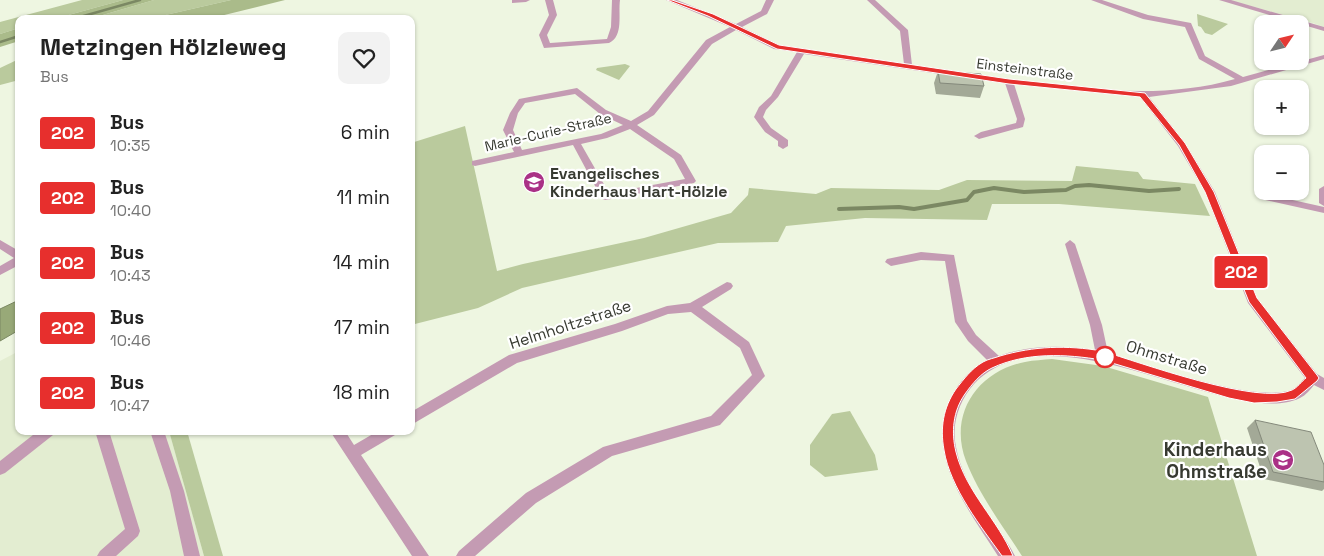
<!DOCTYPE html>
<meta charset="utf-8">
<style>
:root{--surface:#fff;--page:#f2f2f2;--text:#222;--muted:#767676}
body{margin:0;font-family:"Space Grotesk",sans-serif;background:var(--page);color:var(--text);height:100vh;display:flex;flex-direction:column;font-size:19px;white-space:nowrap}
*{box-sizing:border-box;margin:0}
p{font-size:16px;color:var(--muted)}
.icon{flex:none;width:28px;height:28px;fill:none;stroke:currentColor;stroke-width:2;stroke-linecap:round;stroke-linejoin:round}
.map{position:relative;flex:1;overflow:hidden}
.drawer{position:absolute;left:15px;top:15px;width:400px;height:420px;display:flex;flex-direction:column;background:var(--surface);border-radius:10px;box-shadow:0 1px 4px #0004}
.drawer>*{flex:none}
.badge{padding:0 10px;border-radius:4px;font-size:18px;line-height:32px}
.needle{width:32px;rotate:55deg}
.controls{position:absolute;left:1254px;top:15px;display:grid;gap:10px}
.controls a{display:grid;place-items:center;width:55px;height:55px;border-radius:10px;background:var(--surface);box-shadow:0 1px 4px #0004;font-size:25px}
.map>.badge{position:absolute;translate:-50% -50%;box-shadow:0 0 0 2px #fff}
.round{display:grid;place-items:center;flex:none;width:52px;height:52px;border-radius:10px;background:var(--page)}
.head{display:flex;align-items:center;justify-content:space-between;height:85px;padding:0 25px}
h1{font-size:24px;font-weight:700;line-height:38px}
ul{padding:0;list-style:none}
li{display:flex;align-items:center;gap:15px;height:65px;padding:0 25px}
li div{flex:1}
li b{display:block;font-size:19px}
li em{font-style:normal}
li .badge{min-width:55px;font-weight:700;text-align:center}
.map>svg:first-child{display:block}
</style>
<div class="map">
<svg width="1324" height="556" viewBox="0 0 1324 556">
<rect width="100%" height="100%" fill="#eef6e1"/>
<!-- built -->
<g fill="#e3edd1">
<polygon points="1229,0 1324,0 1324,27 1313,23"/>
<polygon points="19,351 19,431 169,431 204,556 0,556 0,361"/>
</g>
<!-- green -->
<g fill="#baca9d">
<polygon points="82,0 123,0 54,19 19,19 19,28 0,34 0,22"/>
<polygon points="154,0 231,0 148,19 89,19"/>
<polygon points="1197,14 1228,24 1212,35 1205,33 1201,27 1198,26"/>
<polygon points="19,59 19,80 0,85 0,68"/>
<polygon points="625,64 630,66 619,80 596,70 597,68"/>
<polygon points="465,126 497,271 523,264 644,238 731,213 748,195 749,188 816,194 831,188 939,190 967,180 1072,181 1076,166 1138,172 1143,179 1195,184 1210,216 1059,204 992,204 987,220 865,218 786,226 778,242 718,243 522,288 478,308 411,325 411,143"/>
<path d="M1052,359L1103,366L1208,397L1257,556H1022C1003,526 979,495 966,461C948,414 978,371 1025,362C1034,360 1043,360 1052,359Z"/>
<polygon points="850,411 875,455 878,470 825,477 810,465 810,445 832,414"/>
<polygon points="169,431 187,431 223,556 204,556"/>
</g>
<!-- forest -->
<g fill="#aabb8a">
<polygon points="123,0 154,0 89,19 54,19"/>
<polygon points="231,0 285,0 208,19 148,19"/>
<polygon points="19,28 19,41 0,47 0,34"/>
</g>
<!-- water -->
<polygon fill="#98a978" stroke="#7b8863" points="19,300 19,330 0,341 0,309"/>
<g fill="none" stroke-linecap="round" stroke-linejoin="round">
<!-- stream-far1 -->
<g stroke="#7b8863" stroke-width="2.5">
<polyline points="73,19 140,0"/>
<polyline points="0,42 19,36"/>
</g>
<!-- stream -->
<polyline stroke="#7b8863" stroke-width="4" points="839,209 899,207 914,209 967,200 974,192 994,188 1024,192 1066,190 1075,186 1089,185 1149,191 1179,189"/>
<!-- minor -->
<g fill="#c49bb3" fill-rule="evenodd">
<polygon points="512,0 530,0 526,2 512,3"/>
<path d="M545,0H553L557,15L547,35L550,43L607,39L611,27L612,0H620C618,14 624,36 609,43L544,48L539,35L549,15Z"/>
<path d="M666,0H677L736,24L761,11L766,0H774L767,14L742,27L779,45L904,64L900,31L867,0H875L908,30L912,65L953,72L957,74L953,76L804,54L778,97L766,110L763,117L771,128L788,140V146L783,149L778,146V141L765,132L754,117L759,107L771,96L797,52L774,49L736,30L712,44L654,115L637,125L681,155L696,181L694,183L606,200L602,199L573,145L475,166L472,165V161L514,152L503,130L510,113L519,99L577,88L606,110L631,121L648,111L706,40L730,27ZM575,94L600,114L623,125L601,134L522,150L513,130L518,113L525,103ZM630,129L674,159L685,179L609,193L581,144L607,138Z"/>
<path d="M1091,0H1102L1148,15L1191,23L1205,56L1243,77L1324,55V59L1231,86L1149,97L1185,143L1215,192L1257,298L1317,374L1324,378V390L1314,385C1310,390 1306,395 1300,398C1282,407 1259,403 1241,400C1167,388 1036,318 974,384C959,401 951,424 956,447C961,476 980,503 997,527C1003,536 1010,546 1015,556H998C969,510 923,454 951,398C959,381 970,370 987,360L968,341L955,322L945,261L921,260L891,266L885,262L887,259L921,252L954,255L967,321L976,335L999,356C1030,345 1062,345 1095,350L1090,325L1065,244L1070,240L1075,244L1102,325L1108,353C1147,365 1255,403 1291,390C1297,388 1301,382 1305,378L1248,303L1205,192L1178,146L1140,97L1014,84L1025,119L1023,127L979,139L974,136L981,132L1016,123L1017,119L1005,83L966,78L965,76L969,74C1057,84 1148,104 1235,79L1199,59L1185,27L1143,19Z"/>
<polygon points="1219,0 1231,0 1324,27 1324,31"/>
<polygon points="1324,186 1324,206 1319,203 1319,189"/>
<polygon points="1265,194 1324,207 1324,213 1261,199 1260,197 1261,195"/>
<polygon points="0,240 19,251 19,265 0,275 0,266 14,258 0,249"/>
<polygon points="727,282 731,283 733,286 731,289 702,307 749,342 765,376 720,425 612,456 536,503 475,556 456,556 459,551 526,493 603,447 711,416 752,375 740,348 691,312 668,314 622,331 517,363 411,425 411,412 509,355 615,324 667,306 690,303"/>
<polygon points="38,431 55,431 53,435 5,473 0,475 0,461"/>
<polygon points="95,431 109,431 140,531 138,536 116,556 97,556 100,551 125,529"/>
<polygon points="150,431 164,431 184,491 200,556 184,556 170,491"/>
<polygon points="330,431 345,431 354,445 378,431 397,431 395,435 361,455 429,556 412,556"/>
</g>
</g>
<!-- wall -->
<g fill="#a3a997">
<polygon points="938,71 984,86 980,98 936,94 934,83"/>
<polygon points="1255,420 1324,465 1324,489 1322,491 1264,479 1247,428"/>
</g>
<!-- building -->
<g fill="#bdc4b0" stroke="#84897b">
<polygon points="938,71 981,74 984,86 940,83"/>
<polygon points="1255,420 1311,432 1324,465 1324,482 1273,472"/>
</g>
<!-- line -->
<path fill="#e72f2d" stroke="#fff" d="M667,0H672L713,14L779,45L1009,79L1145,93L1185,143L1214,192L1257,298L1317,375L1319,378L1317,381L1295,399L1277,402L1254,403L1229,398L1102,360C1066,354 1026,352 992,368C981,373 972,384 965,394C953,411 951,432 956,452C966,492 998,520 1013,556H1002C982,528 950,488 944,450C940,428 943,408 956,389C964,379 971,369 983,362C988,359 995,358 1000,356C1034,346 1067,345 1102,351C1139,362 1259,406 1292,390C1297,388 1302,381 1306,378L1249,302L1205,192L1179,145L1140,97L1009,84L777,49L708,16Z"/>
<!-- icons -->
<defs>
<g id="school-disc" transform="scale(1.125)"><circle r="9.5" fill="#aa3186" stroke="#fff"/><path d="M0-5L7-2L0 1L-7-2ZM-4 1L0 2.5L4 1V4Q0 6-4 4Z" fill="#fff"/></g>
</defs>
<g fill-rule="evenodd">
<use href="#school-disc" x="534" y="182"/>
<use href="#school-disc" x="1283" y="460"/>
</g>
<!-- markers -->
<circle fill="#fff" stroke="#e72f2d" stroke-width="2.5" cx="1105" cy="357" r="10"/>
<g text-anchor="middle" stroke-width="4.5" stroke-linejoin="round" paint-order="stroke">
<!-- far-street labels -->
<g font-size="14" fill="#373a31" stroke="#fff">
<text transform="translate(1025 69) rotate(7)" y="5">Einsteinstraße</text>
<text transform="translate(548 132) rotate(-13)" y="5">Marie-Curie-Straße</text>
</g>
<!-- poi labels -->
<g font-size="16" font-weight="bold" fill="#373a31" stroke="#fff" text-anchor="start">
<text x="550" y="179">Evangelisches<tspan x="550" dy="18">Kinderhaus Hart-Hölzle</tspan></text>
</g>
<!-- street labels -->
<g font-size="16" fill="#373a31" stroke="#fff">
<text transform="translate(570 324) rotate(-18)" y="6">Helmholtzstraße</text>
<text transform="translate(1167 357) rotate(17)" y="6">Ohmstraße</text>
</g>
<!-- near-poi labels -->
<g font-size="19" font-weight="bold" fill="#373a31" stroke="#fff" text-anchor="end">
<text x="1267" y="456">Kinderhaus<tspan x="1267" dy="22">Ohmstraße</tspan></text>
</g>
</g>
</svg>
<div class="controls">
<a><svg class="needle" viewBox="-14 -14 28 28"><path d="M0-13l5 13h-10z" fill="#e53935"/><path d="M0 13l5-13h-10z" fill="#767676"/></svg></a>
<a>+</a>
<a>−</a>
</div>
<b class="badge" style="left:1241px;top:272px;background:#e72f2d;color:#fff">202</b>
<section class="drawer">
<div class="head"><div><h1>Metzingen Hölzleweg</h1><p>Bus</p></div><a class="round"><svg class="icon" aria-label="heart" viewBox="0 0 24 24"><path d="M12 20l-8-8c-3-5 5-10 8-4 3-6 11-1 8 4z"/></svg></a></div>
<ul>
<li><span class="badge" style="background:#e72f2d;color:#fff">202</span><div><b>Bus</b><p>10:35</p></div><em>6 min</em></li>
<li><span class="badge" style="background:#e72f2d;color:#fff">202</span><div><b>Bus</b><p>10:40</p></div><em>11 min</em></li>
<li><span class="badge" style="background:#e72f2d;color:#fff">202</span><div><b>Bus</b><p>10:43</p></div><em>14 min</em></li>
<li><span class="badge" style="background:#e72f2d;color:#fff">202</span><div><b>Bus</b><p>10:46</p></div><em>17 min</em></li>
<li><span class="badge" style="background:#e72f2d;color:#fff">202</span><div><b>Bus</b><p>10:47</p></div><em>18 min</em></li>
</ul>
</section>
</div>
